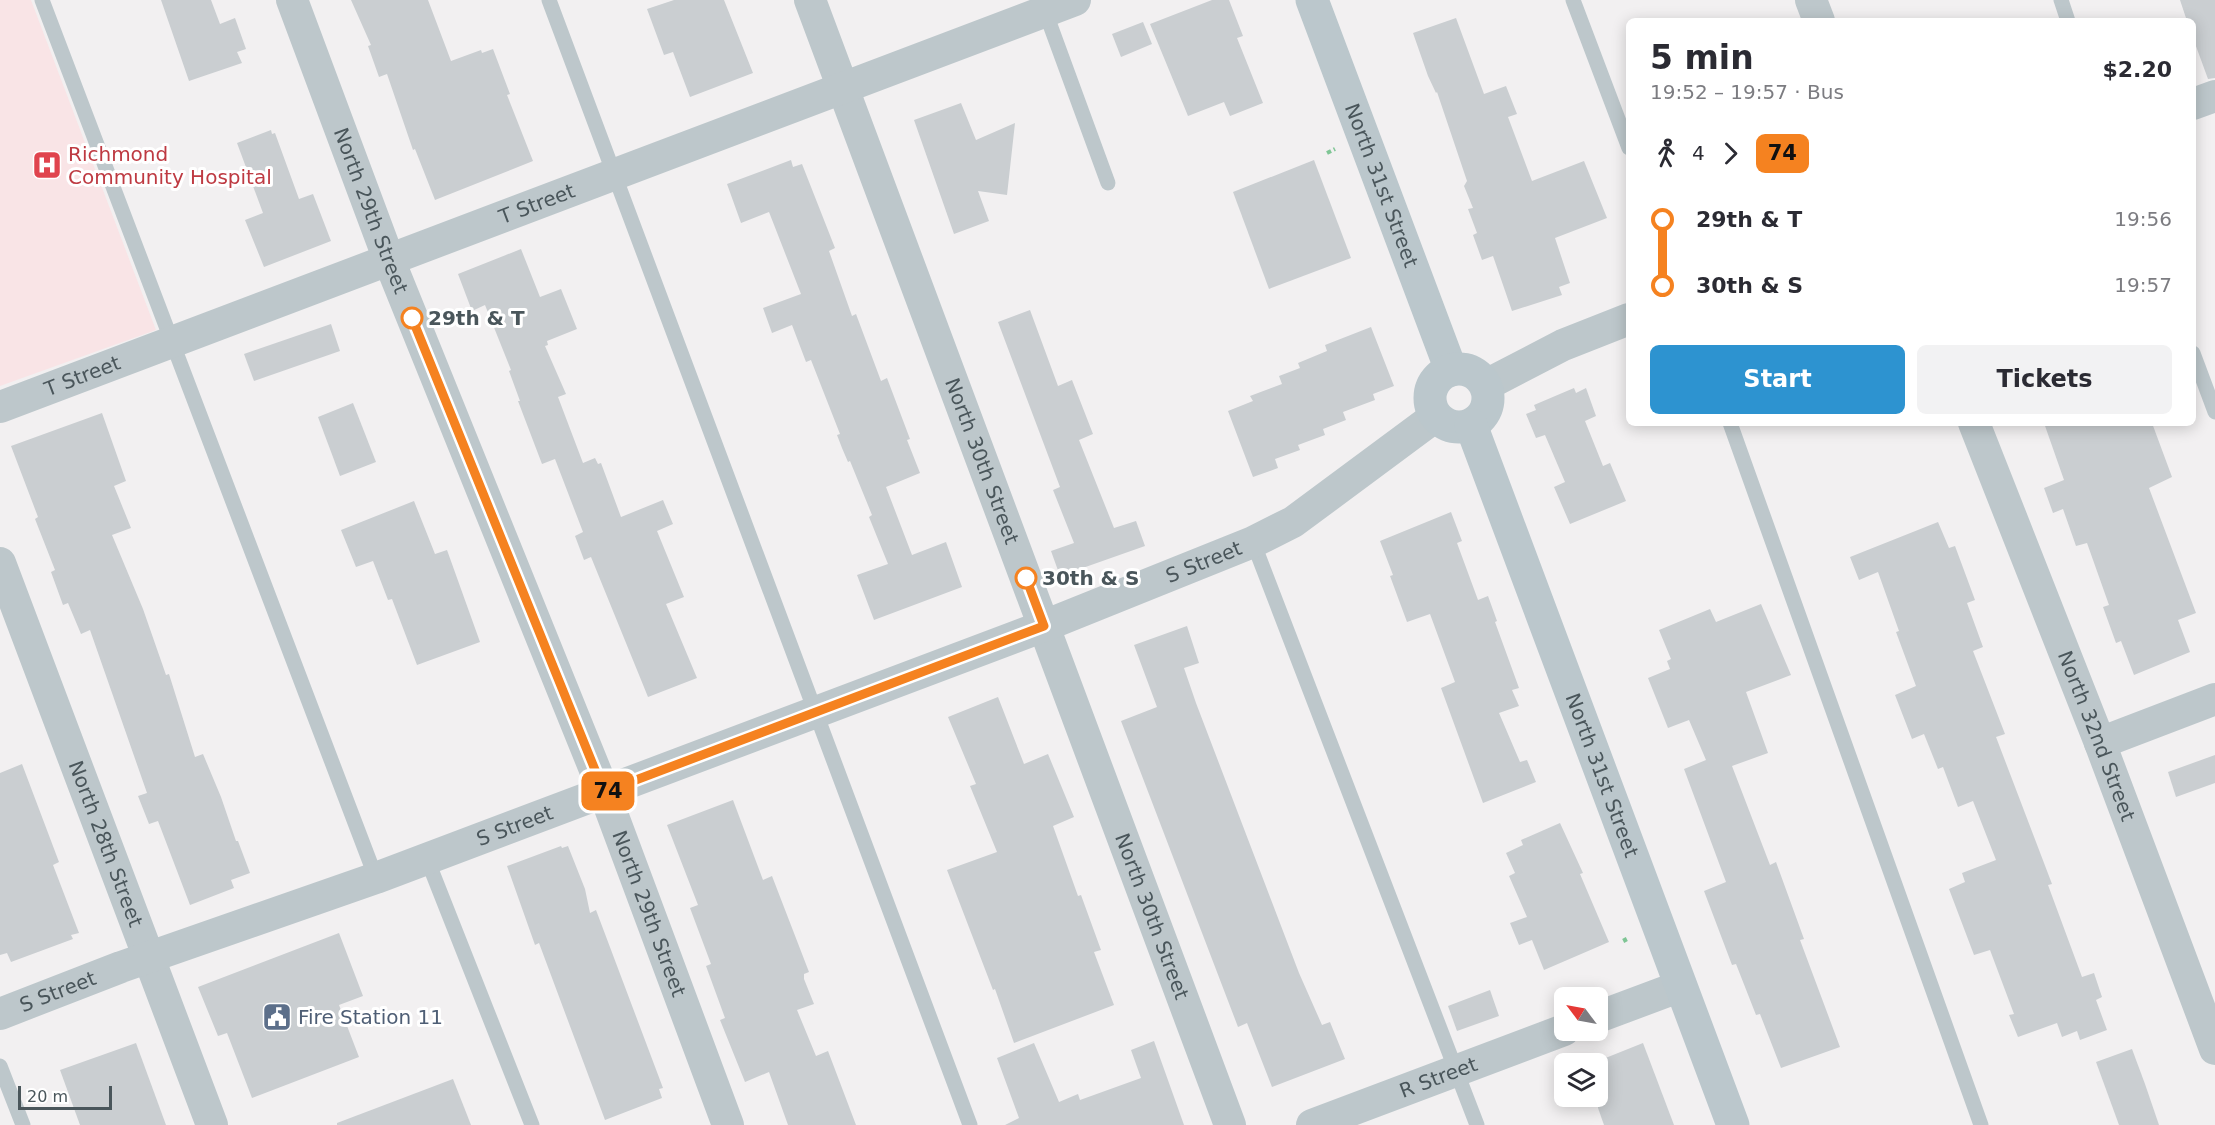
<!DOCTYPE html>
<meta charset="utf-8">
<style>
:root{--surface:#fff;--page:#f2f2f3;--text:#2b2b33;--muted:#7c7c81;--accent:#2d93d0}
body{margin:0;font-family:"DejaVu Sans",sans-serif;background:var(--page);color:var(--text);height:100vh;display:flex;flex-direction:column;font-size:22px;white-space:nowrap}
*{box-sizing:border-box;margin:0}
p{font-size:20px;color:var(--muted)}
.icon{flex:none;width:33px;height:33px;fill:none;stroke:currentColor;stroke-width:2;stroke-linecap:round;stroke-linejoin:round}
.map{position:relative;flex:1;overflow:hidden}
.drawer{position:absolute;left:1626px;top:18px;width:570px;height:408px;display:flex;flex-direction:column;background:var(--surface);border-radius:9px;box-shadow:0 3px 15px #0003}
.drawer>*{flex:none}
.badge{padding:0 12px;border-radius:9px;font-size:21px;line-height:39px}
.needle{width:39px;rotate:302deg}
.tools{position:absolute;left:1554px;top:987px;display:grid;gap:12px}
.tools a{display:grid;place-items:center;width:54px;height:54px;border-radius:9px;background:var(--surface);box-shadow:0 3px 15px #0003;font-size:30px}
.scale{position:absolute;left:18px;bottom:15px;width:94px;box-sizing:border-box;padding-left:6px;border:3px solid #4a565b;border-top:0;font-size:16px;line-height:21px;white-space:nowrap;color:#4a565b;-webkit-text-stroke:4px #fff;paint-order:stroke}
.map>.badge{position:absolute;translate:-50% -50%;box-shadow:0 0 0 3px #fff}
.legs{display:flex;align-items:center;gap:9px;height:66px;padding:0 24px;font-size:20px}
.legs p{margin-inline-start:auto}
.overview{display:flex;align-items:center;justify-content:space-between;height:102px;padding:0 24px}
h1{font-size:33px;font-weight:800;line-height:45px}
.action{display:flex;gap:12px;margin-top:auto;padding:12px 24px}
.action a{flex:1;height:69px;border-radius:9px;background:var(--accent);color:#fff;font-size:24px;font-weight:800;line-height:69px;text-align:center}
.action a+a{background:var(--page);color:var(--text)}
ul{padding:0 24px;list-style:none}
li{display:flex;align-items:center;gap:21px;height:66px;font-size:22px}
li i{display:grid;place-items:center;width:9px;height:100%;margin:0 8px;background:currentColor}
li i::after{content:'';width:15px;height:15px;margin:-8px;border:4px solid;border-radius:50%;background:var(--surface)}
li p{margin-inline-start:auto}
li:first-child i{background:linear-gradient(#0000 50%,currentColor 0)}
li:last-child i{background:linear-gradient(currentColor 50%,#0000 0)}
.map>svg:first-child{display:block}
</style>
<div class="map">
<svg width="2215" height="1125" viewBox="0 0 2215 1125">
<rect width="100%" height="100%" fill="#f2f0f1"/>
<!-- medical -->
<polygon fill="#f9e4e6" points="0,0 31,0 156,330 0,386"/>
<!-- building -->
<g fill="#caced1">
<polygon points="161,0 211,0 220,24 235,18 246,49 237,52 242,63 189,81"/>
<polygon points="351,0 428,0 451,61 481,50 482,53 493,49 510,94 507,95 533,161 435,200 415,149 413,150 387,74 379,77 368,46 371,45"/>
<polygon points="674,0 724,0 753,73 690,97 673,52 664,55 647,9"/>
<polygon points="1212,0 1229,0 1243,36 1237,38 1263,103 1230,116 1224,102 1188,116 1150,24"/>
<polygon points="2180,0 2215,0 2215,78 2208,79 2193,38 2193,21 2187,21"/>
<polygon points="1456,18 1484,94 1506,86 1517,114 1508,117 1532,181 1584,161 1607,218 1555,238 1570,283 1559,287 1562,295 1512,311 1493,256 1482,260 1473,235 1477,233 1468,209 1473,208 1464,186 1467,181 1437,92 1436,93 1428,76 1413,33"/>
<polygon points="1143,22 1152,44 1121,57 1112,34"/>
<polygon points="961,103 976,140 1015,123 1007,195 978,191 989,221 954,234 914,120"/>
<polygon points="271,130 272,134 275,133 299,199 313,194 331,241 264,267 245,220 263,213 237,143"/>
<polygon points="791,160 793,167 802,164 835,248 829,251 852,316 856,314 881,381 887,378 910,439 907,440 920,473 886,487 912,555 946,542 962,587 874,620 857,575 888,564 869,517 872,515 850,461 848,462 842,448 837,435 840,434 811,360 806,362 792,325 772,333 763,308 801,294 769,212 741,223 727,184"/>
<polygon points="1314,160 1351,258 1269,289 1233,192"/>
<polygon points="521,249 540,297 561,289 577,329 547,341 548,345 545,346 566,394 558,397 583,463 595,458 598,464 601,463 621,517 663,500 673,524 657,531 684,597 666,604 697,678 648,697 591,557 584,560 575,536 583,532 555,459 542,464 518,401 520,401 509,371 511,370 485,305 472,311 458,274"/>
<polygon points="1030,310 1058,386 1072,380 1093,434 1079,440 1114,528 1136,521 1145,546 1060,576 1051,551 1074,543 1053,490 1060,487 998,322"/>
<polygon points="331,324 340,351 254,381 244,354"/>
<polygon points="1371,327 1394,386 1373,394 1375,400 1343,412 1346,420 1323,429 1325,435 1298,445 1300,450 1275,459 1278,468 1253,477 1228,411 1253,401 1250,396 1282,384 1279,376 1300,368 1298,363 1327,351 1325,345"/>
<polygon points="1574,388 1576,393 1586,388 1596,416 1585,421 1603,466 1610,463 1626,501 1570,524 1554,487 1565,482 1545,435 1536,438 1526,414 1536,410 1534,405"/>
<polygon points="353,403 376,462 340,476 318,417"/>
<polygon points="102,413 126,481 114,486 131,528 112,535 143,609 166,675 169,674 195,757 203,754 221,797 236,841 238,841 250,873 231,880 234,888 190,905 158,821 149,824 138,796 147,793 90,630 81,634 68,603 63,605 51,572 55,570 35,519 38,517 11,446"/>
<polygon points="2044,423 2152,423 2172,477 2149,488 2196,613 2178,620 2190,652 2134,675 2121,641 2116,643 2103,607 2109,605 2087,543 2076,546 2063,509 2053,513 2044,488 2064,480"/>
<polygon points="414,501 435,554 447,550 480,642 417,665 392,599 388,600 373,561 356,567 341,530"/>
<polygon points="1451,512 1462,541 1457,543 1478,600 1488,596 1497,621 1495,622 1519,688 1512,690 1519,706 1499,713 1520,762 1527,760 1536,782 1483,803 1441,688 1455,682 1430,614 1407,622 1390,576 1393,575 1380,541"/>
<polygon points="1938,522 1949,548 1955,546 1975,600 1967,603 1983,647 1973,651 2005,734 1996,737 2052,884 2048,885 2082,977 2094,973 2102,997 2096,1000 2107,1030 2080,1040 2077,1031 2062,1037 2057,1023 2018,1037 2009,1015 2014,1014 1990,950 1974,955 1949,889 1965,882 1962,873 1996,860 1973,801 1958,807 1943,767 1938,769 1924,734 1912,739 1895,695 1916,686 1896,632 1899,631 1878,572 1859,580 1850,557"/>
<polygon points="1761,604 1791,675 1746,692 1768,753 1732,766 1770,865 1776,862 1804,939 1800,940 1840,1047 1781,1068 1760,1014 1756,1015 1736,964 1732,965 1704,891 1726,882 1684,769 1706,760 1689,720 1668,728 1648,678 1670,669 1667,661 1671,659 1659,630 1710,609 1716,622"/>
<polygon points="1187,626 1199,663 1184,668 1196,703 1299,973 1322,1025 1330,1022 1345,1059 1272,1087 1247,1023 1238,1027 1121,721 1157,707 1134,645"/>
<polygon points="998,697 1024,764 1048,754 1074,817 1053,826 1078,896 1081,895 1101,950 1094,952 1114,1005 1014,1043 995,989 993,990 947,870 997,852 970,786 976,784 948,717"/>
<polygon points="2215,755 2215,783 2176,797 2168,772"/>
<polygon points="22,764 59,862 53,865 79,933 71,935 73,939 11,962 7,953 0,955 0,773"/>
<polygon points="733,800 763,880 772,876 809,972 804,974 804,979 814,1004 797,1010 816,1056 828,1051 856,1125 788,1125 769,1072 745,1082 720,1020 725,1018 706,966 711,964 690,908 698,905 667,825"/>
<polygon points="1560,823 1583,873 1580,874 1609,942 1544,970 1532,940 1519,945 1510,923 1527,917 1509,876 1515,873 1506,853 1523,845 1521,840"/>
<polygon points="561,846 562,848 568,846 585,889 590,913 596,910 663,1088 659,1089 662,1098 605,1120 539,943 535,945 507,866"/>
<polygon points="339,933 363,996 339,1005 359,1057 252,1098 227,1033 218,1036 198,987"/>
<polygon points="1490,990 1499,1016 1457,1031 1448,1006"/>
<polygon points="1154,1041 1184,1125 1005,1125 1019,1118 997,1058 1034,1043 1059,1102 1078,1094 1080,1100 1141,1078 1131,1050"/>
<polygon points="136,1043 166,1125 80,1125 60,1070"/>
<polygon points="1643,1043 1674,1125 1604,1125 1598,1108 1598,1061"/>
<polygon points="2132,1049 2145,1084 2159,1125 2119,1125 2096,1062"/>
<polygon points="453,1079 471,1125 337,1125 337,1123"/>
</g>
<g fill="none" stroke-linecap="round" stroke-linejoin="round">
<!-- path -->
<g stroke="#7fc595" stroke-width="4" stroke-dasharray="4.5 3" stroke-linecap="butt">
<polyline points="1327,153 1335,149"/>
<polyline points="1624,938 1626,942"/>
</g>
<!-- lane -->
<g stroke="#bdc7cb" stroke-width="15">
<polyline points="42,0 376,878"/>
<polyline points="549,0 970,1125"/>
<polyline points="1573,0 1629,148"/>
<polyline points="2061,0 2068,21"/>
<polyline points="1045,11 1108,183"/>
<polyline points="2193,353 2215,412"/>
<polyline points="1730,423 1981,1125"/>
<polyline points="1253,542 1477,1125"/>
<polyline points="427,859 532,1125"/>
<polyline points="0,1066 23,1125"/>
</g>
<!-- street -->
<g stroke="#bdc7cb" stroke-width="32">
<path id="s1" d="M292,0L389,260L604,792L728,1125"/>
<path id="s2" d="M810,0L1230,1125"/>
<polyline points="1811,0 1819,21"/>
<polyline points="2193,104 2215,96"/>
<polyline points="1486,385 1563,345 1629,319"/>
<path id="s3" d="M0,407L1075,0"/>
<path id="s4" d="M1974,423L2100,743L2215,1049"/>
<path id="s5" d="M0,563L212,1125"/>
<polyline points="2100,743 2215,699"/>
<path id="s6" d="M0,1014L121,967L376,878L1044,626L1253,542L1293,522L1436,416"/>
<polyline points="1598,1017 1681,986"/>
<path id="s7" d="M1312,1125L1564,1030"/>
</g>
<!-- secondary -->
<g stroke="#bbc7cc" stroke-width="33">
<path id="s8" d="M1312,0L1451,370"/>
<circle cx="1459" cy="398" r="29"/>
<path id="s9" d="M1471,425L1733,1125"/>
</g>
</g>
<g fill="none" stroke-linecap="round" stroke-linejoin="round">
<!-- line-1 casing -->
<g stroke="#fff" stroke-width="14">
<polyline id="line-1" points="412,318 604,792 1044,626 1026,578"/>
</g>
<!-- line-1 -->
<use href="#line-1" stroke="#f58220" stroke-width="9"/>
</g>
<!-- icons -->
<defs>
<g id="hospital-square" transform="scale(1.5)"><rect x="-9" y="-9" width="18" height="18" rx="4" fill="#e0444e" stroke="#fff"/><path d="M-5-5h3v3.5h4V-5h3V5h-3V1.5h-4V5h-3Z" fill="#fff"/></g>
<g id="civic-square" transform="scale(1.5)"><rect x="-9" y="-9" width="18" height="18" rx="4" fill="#5c6f8a" stroke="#fff"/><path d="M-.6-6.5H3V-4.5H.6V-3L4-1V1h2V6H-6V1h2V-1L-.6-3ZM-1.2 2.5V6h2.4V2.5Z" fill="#fff"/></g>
</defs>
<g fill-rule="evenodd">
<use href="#hospital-square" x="47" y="165"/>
<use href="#civic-square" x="277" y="1017"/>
</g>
<!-- markers -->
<g fill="#fff" stroke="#f58220" stroke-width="3">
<circle cx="412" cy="318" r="10"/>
<circle cx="1026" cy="578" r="10"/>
</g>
<g text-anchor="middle" stroke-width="6" stroke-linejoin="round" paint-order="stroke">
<!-- health labels -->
<g font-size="20" fill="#be3a42" stroke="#fff" text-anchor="start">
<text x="68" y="161">Richmond<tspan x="68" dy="23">Community Hospital</tspan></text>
</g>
<!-- street labels -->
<g font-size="20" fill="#4a565b" stroke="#fff">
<text dy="7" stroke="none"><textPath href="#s8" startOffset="198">North 31st Street</textPath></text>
<text dy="7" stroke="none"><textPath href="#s3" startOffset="574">T Street</textPath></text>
<text dy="7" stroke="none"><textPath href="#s1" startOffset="225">North 29th Street</textPath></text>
<text dy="7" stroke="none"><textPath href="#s3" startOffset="88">T Street</textPath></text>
<text dy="7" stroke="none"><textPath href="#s2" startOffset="492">North 30th Street</textPath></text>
<text dy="7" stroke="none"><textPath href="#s6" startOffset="1286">S Street</textPath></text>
<text dy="7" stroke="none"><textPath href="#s4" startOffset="336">North 32nd Street</textPath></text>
<text dy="7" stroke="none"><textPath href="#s9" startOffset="374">North 31st Street</textPath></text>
<text dy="7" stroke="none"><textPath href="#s6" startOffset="548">S Street</textPath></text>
<text dy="7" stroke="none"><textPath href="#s5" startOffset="300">North 28th Street</textPath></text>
<text dy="7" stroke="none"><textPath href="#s1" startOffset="981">North 29th Street</textPath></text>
<text dy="7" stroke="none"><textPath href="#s2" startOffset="978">North 30th Street</textPath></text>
<text dy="7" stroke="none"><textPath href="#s6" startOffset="62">S Street</textPath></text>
<text dy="7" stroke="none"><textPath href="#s7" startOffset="135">R Street</textPath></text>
</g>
<!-- stop labels -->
<g font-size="20" font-weight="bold" fill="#4a565b" stroke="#fff" text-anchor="start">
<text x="428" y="325">29th &amp; T</text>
<text x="1042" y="585">30th &amp; S</text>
</g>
<!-- service labels -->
<g font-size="20" fill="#4e5e75" stroke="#fff" text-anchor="start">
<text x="298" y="1024">Fire Station 11</text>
</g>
</g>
</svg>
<div class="tools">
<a><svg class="needle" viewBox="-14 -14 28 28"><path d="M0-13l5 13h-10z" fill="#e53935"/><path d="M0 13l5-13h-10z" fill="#7c7c81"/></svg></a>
<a><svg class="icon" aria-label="layers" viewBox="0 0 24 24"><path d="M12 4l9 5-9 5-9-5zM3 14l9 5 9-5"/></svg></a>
</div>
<div class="scale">20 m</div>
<b class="badge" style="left:608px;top:791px;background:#f58220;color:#111">74</b>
<section class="drawer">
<div class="overview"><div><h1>5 min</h1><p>19:52 – 19:57 · Bus</p></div><b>$2.20</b></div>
<div class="legs"><svg class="icon" aria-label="walk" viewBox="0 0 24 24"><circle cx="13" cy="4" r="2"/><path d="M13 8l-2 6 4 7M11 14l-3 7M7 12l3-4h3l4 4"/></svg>4<svg class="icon" aria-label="forward" viewBox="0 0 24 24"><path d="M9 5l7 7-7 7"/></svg><b class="badge" style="background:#f58220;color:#111">74</b></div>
<ul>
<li><i style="color:#f58220"></i><b>29th &amp; T</b><p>19:56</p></li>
<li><i style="color:#f58220"></i><b>30th &amp; S</b><p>19:57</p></li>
</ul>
<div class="action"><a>Start</a><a>Tickets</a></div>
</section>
</div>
